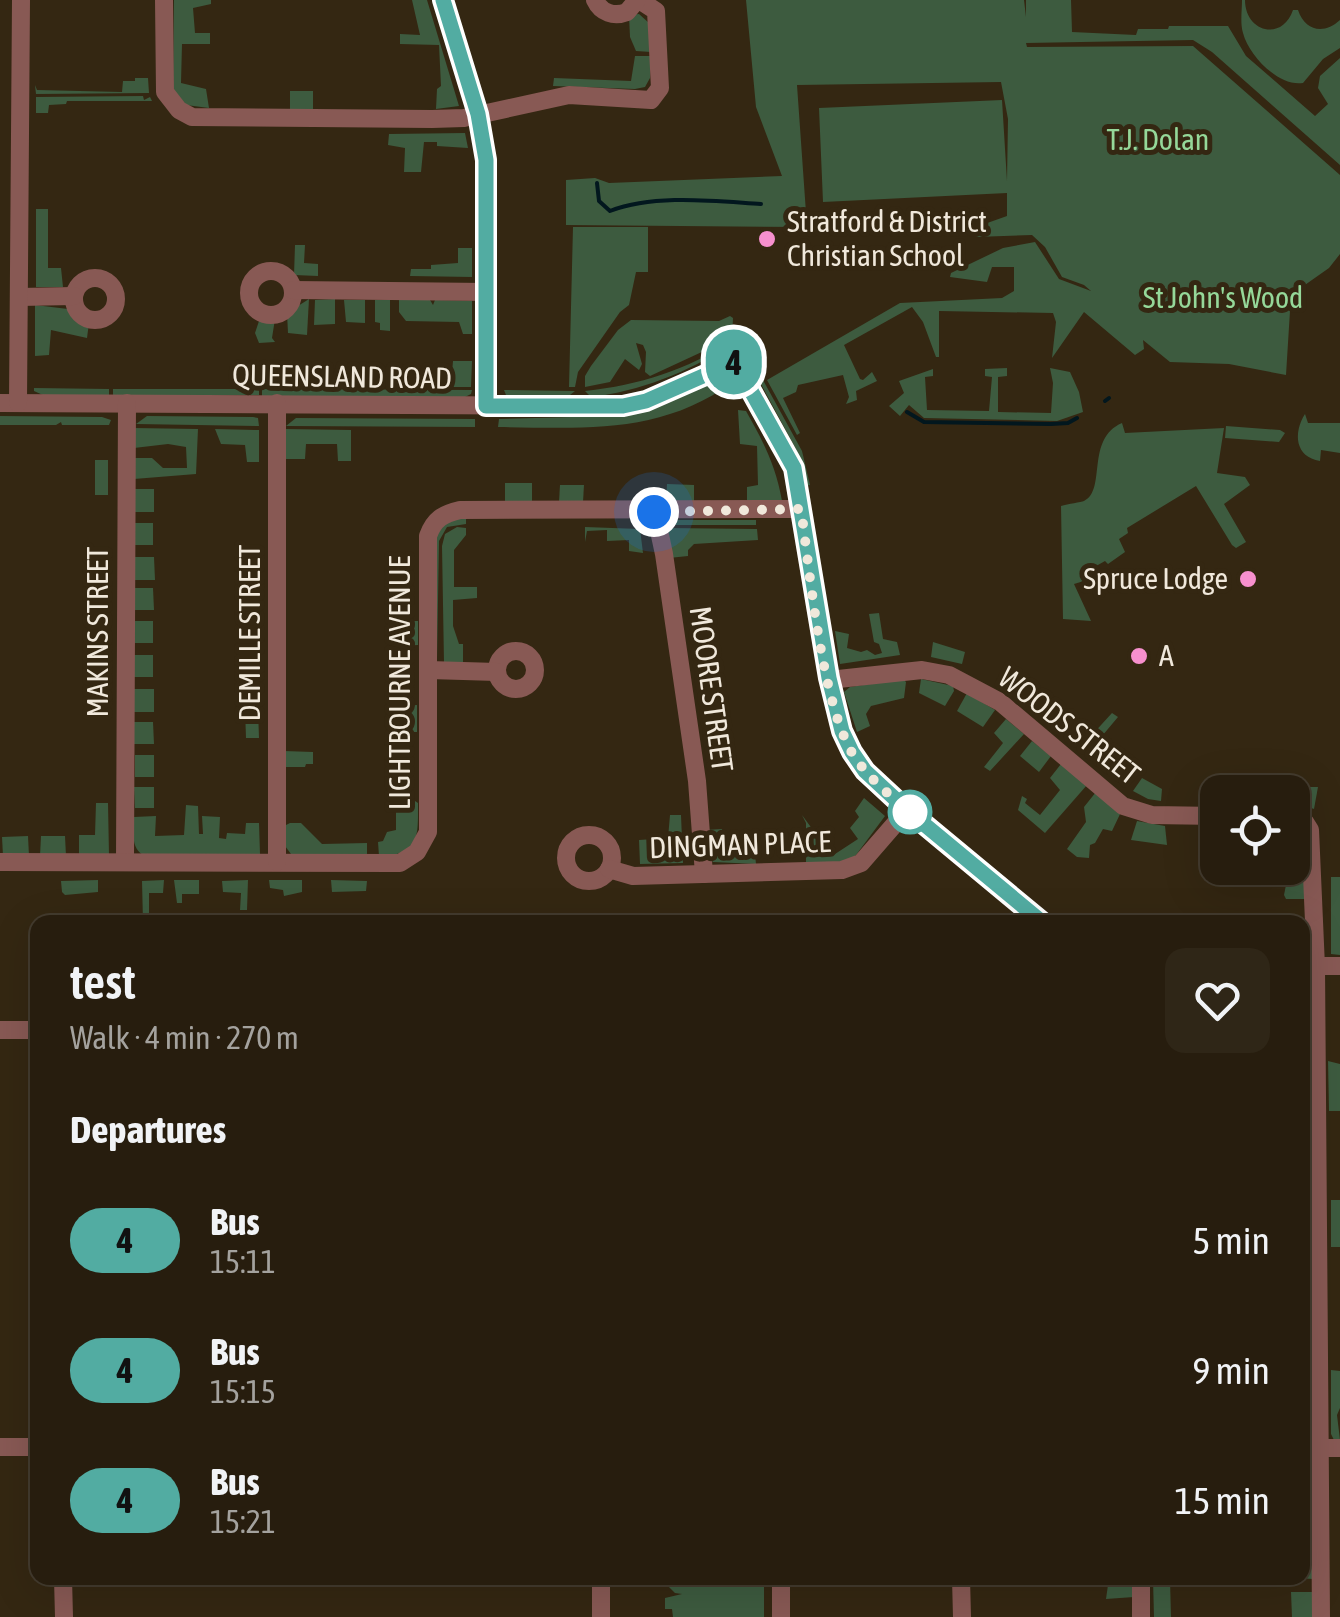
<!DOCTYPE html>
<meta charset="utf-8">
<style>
:root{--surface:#271d0e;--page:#2f2617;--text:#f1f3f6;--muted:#a4a29e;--line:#433b2e}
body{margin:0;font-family:"Asap Condensed",sans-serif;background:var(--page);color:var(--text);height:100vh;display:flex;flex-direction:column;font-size:38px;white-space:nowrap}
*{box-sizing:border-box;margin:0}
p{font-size:32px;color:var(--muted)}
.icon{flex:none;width:55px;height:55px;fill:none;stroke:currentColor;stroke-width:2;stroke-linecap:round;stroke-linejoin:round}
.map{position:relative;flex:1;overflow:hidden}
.side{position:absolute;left:30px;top:915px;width:1280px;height:670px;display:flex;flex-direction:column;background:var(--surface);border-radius:20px;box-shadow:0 10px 40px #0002,0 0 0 2px var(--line)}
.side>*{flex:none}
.badge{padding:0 20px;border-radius:32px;font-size:35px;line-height:65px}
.tools{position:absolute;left:1200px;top:775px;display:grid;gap:20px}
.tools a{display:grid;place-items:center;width:110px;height:110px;border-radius:20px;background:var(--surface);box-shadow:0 10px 40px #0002,0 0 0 2px var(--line);font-size:50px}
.you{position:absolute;width:50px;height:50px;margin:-25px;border:8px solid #fff;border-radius:50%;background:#1a73e8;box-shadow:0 0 0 15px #1a73e833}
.map>.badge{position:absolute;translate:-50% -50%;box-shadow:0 0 0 5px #fff}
h2{padding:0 40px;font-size:38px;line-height:90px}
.round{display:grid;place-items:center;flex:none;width:105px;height:105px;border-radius:20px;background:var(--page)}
.headline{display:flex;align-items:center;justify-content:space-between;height:170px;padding:0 40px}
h1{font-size:48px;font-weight:600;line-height:75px}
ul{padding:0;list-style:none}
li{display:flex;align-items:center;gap:30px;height:130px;padding:0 40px}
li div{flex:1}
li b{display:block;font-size:38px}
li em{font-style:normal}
li .badge{min-width:110px;font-weight:700;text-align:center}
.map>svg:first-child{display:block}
</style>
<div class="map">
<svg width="1340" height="1617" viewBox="0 0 1340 1617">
<rect width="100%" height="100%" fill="#342712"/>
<!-- green -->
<g fill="#3d5b3f">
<polygon points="174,0 211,0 211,4 193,8 195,33 210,33 210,44 182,44 181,83 206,89 209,108 186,105 173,89"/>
<polygon points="412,0 427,0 459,106 436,109 437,89 441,86 439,45 400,44 400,34 420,35"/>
<polygon points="746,0 1024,0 1026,17 1026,0 1071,0 1072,32 1136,35 1138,29 1168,29 1169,26 1228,26 1246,56 1315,116 1328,104 1318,88 1320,76 1340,58 1340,165 1212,52 1193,40 1026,43 1027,47 1193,46 1340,175 1340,254 1329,268 1302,287 1290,311 1286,375 1229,364 1170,362 1143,340 1144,349 1135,355 1084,312 1052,358 1056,322 1053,313 939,311 939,357 936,357 923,322 912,307 844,345 860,379 863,380 872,372 877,381 856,391 857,400 846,404 849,397 843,375 798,385 796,392 783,398 800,433 797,435 767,380 900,303 1002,298 1014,291 1014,267 992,267 987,282 950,277 951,273 1003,248 1035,242 1059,279 1091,291 1084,285 1062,277 1045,247 1032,235 975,237 976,227 1007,216 1007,193 823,202 819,108 1002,100 1007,181 1008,119 1001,82 797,85 807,227 566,225 566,180 595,178 609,183 782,176 756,107"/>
<path d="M1242,0H1245C1245,32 1282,42 1293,10H1298C1305,31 1324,35 1340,20V48L1323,59L1303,83C1279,87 1249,56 1243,33C1240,23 1242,11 1242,0Z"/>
<polygon points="639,14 649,23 651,52 636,51 630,37 629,15"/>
<polygon points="635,56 651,56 650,78 645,87 635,89 553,86 554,78 631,81"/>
<polygon points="135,78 148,78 149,93 36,94 35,85 37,90 122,92 123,81 135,81"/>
<rect x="290" y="91" width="23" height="18"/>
<polygon points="143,96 144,100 150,97 152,101 67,101 66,104 49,105 48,113 36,113 36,97"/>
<polygon points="465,133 468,148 437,146 437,142 424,142 421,172 404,172 405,148 388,145 389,134"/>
<polygon points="36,209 48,209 48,268 61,268 63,287 36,287"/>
<polygon points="573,227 648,227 648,272 636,272 629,305 620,312 578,372 575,387 569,387"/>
<polygon points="295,245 305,245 304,263 318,264 318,276 294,275"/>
<polygon points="458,248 472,248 472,277 410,276 411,269 431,269 431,265 458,263"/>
<polygon points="309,299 307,335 288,333 287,313"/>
<polygon points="335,299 335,324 314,325 315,300"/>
<polygon points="344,300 365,300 365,323 346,322"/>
<polygon points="375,300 390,300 390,331 380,330 380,323 375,322"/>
<polygon points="399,300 430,300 433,305 435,300 472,301 472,334 463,334 459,322 406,321 399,312"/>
<polygon points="35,305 68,309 89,323 87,338 51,330 49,355 35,356"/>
<polygon points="730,316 733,318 732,338 650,376 645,372 646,352 643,345 636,343 642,364 639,370 625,359 610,382 585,387 585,376 591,366 618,330 631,320 719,321"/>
<polygon points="260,318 275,319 272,338 275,342 259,343 255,333"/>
<path d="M734,340L736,341C695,369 649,388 600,396H590L585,391C640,385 686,370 734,340Z"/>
<polygon points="453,361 472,361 471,387 439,387 439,373 452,373"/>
<polygon points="1007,368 1007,376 998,377 998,412 1051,413 1053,383 1050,368 1070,372 1079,392 1083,412 1057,421 924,418 909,405 900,416 889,406 904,393 899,381 933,369 933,376 925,377 927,410 989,411 992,377 985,376 985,369"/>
<polygon points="758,371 802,451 810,485 806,486 797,451 755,373"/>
<path d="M719,377L733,382C660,435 584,428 498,427L499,419L608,416L648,408Z"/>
<polygon points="34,388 109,389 109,396 45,396 34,391"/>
<polygon points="113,389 259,389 259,395 113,396"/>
<polygon points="262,389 472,390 471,394 465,397 262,397"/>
<polygon points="504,390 575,391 565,399 506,395"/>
<path d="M738,410L746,411C763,441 776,466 782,501L747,504V487L758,485L757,446L740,444Z"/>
<path d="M1305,414L1308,423H1340V453L1321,450L1320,461C1295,457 1293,433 1305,414Z"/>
<polygon points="0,416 102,417 111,420 109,425 62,425 61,422 56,425 0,425"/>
<polygon points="147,416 253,417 258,418 259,426 136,424"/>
<polygon points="296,418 475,419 475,427 286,426"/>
<path d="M1122,423L1125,433L1224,428L1217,473L1245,477L1250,485L1224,504L1246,542L1236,548L1232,545L1196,486L1127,528L1128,533L1119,539L1125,552L1108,564L1105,561L1082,574L1084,581L1074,584L1091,621L1063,619L1061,506C1068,504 1081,502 1084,501C1107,490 1085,439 1122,423Z"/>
<polygon points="1226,426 1280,430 1285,433 1279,442 1225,438"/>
<polygon points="134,428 198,429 196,474 134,479 134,458 152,458 163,468 187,468 186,447 168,444 134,448"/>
<polygon points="215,429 259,430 259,462 247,462 245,445 221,444"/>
<polygon points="285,429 351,430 351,461 338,461 337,444 306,444 305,459 285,459"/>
<rect x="95" y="460" width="13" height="35"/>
<rect x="505" y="483" width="27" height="19"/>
<polygon points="667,484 694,485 694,504 666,503"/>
<polygon points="560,485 584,485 583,502 559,502"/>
<rect x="135" y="489" width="19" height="23"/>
<polygon points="456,519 466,519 466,524 447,527 439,541 437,660 434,655 433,543 440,526"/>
<polygon points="675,520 756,520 756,525 668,525"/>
<polygon points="133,523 153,523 153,545 134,545"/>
<polygon points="457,527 466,528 466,535 454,550 454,587 477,587 477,598 453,600 453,626 459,644 463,644 463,663 444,663 442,546 445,534"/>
<polygon points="585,527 640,529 643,553 629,551 629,540 607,541 607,530 587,531 585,542"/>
<polygon points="667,528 757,529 758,540 694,544 688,550 688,556 669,558"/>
<polygon points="135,557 154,557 155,580 135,580"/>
<polygon points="94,569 109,569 109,594 94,595"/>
<polygon points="134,588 153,588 154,610 134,610"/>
<polygon points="879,613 883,639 897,642 900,655 840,664 835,631 849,634 847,648 861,652 867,650 875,655 882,653 879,644 874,642 869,614"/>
<rect x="134" y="621" width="19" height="22"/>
<polygon points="399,621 418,621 418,645 399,646"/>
<polygon points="933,642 965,652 962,664 931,657"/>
<rect x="134" y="655" width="19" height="22"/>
<polygon points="94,657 109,657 109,692 96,687"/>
<polygon points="903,679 906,682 904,698 871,706 866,714 870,726 857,732 844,692 850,687"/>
<polygon points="921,679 953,686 954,691 945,706 919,693"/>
<rect x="134" y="689" width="20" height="23"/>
<polygon points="967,693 995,710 983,727 957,711"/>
<polygon points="417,705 417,732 398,732 398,706"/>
<polygon points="245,709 258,709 259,738 246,738"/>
<polygon points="1056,711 1079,731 1071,741 1048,721"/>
<polygon points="1112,713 1118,717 1097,742 1103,753 1097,762 1080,748"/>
<polygon points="1006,719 1024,734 990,771 984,767 1003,743 994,733"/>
<polygon points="134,722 153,722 154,744 134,744"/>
<polygon points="1032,741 1051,756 1039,772 1020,756"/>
<polygon points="284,751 313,752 313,764 306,764 305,767 284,767"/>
<rect x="135" y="755" width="19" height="22"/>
<polygon points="1061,764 1087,785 1045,833 1018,810 1022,796 1027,799 1025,803 1040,815 1060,790 1050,778"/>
<polygon points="1142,778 1162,789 1161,801 1148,799 1133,791"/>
<polygon points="134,787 154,787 154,808 135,808"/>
<polygon points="1290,787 1318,787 1314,809 1293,801"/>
<polygon points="1096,792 1121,812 1112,831 1103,829 1095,843 1090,845 1089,858 1077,857 1067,849 1086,822 1084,807"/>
<polygon points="864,798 885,816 856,855 846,863 806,864 806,823 802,815 832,856 858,839 850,828 859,817 855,811"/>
<path d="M415,801L418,803C418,837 420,855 379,856L378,842L383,841L387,832L396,830V802Z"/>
<polygon points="96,803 108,803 109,855 79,856 79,835 95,835"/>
<path d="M186,805L198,806L199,834H203L202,816L220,817L219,838L226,839L227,833L245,834L246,823H259L260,854L143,855C130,847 134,831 134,817L156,816L155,836L184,835Z"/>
<polygon points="670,815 681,815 683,863 640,864 639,840 668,838"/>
<polygon points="1137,821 1165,826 1167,845 1131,840"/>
<polygon points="290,823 301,823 322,844 367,843 367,856 291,854 285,846 284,826"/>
<polygon points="722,829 726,854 755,854 756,864 713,862 709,857 706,830"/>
<polygon points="28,836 29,856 3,856 2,837"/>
<polygon points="41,836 65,836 66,856 40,856"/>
<polygon points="1294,869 1306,873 1306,899 1286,899 1284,895 1288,875"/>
<polygon points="1331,877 1340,877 1340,955 1331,954"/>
<polygon points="98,880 98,892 65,895 62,892 61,881"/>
<polygon points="164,880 163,893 149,893 149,922 143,922 142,881"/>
<polygon points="174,880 199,880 199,894 182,894 182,903 177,903"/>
<polygon points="248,880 247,910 240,910 241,893 223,892 222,881"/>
<polygon points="269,880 302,880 302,892 284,896 283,890 270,888"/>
<polygon points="331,880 367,881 366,891 332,892"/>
<polygon points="1328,1061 1340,1064 1340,1111 1329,1111"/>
<rect x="1331" y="1200" width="9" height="47"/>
<polygon points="1331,1370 1340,1371 1340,1408 1337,1415 1340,1440 1334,1440 1331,1434"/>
<polygon points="1303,1523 1313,1524 1313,1579 1297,1578 1302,1578"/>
<polygon points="660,1578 764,1578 764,1617 673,1617 672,1609 665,1609 665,1598 682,1594 675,1593"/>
<polygon points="1109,1578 1133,1578 1134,1597 1106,1599"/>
<polygon points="1153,1579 1170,1579 1171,1617 1154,1617"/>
<polygon points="1291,1592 1313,1592 1314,1617 1292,1617"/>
</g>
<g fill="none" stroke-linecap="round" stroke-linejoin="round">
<!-- stream -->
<g stroke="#02171e" stroke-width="4">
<path d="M597,183L599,201L610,211C655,194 713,201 761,204"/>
<polyline points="1105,401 1109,398"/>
<polyline points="907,412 924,422 1051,424 1068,423 1077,418"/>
</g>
<!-- minor -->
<g stroke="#885954" stroke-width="18">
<polyline points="164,0 165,92 179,110 192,117 432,119 464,118 569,95 651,100 660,88 656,11 639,0"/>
<polyline points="443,0 478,114 486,160 486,406"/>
<path d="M595,0C601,13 614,17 627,12L637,0"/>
<circle cx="271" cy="293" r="22"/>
<circle cx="95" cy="299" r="21"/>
<polyline points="293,290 487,292"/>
<polyline points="19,297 74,296"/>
<polyline points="0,403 623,406 646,401 735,361 794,469 829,680 841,731 852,752 865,771 907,810 1041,922"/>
<polyline points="18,403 21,0"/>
<polyline points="655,512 664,554 697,781 704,874"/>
<circle cx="516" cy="670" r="19"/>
<polyline points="429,670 497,672"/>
<polyline points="829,680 922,670 949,675 1000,702 1123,806 1152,815 1218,816"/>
<polyline points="1292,817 1305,822 1310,830 1316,967 1321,1617"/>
<circle cx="589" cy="858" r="23"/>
<polyline points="125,861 127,403"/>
<path d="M0,862L400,863L417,852L428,832V536C434,519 443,514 460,510L801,509"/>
<polyline points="277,862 277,403"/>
<polyline points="609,869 633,876 842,870 861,863 907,810"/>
<polyline points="1302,966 1340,966"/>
<polyline points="0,1030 38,1030"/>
<polyline points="0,1447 38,1447"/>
<polyline points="1302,1448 1340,1448"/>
<polyline points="63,1578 64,1617"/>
<polyline points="601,1578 601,1617"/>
<polyline points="781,1578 781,1617"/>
<polyline points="961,1578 962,1617"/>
<polyline points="1141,1578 1141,1617"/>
</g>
</g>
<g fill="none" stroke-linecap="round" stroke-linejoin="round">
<!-- line casing -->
<g stroke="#fff" stroke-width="22">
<polyline id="line" points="443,0 478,114 486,160 486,406 623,406 646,401 735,362 794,468 829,678 842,731 852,752 865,771 907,810 1042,922"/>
</g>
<!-- line -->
<use href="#line" stroke="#52aca2" stroke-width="15"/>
<!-- walk -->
<path stroke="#f0e8db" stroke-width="10" stroke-dasharray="0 18" d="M654,512L801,509C810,573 821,697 851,751C865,775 889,795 910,812"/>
</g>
<!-- markers -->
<g fill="#f790ce" stroke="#342712" stroke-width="4">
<circle cx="767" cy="239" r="10"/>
<circle cx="1248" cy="579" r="10"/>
<circle cx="1139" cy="656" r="10"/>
</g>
<circle fill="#fff" stroke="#52aca2" stroke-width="5" cx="910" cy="812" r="20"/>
<g text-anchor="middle" stroke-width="10" stroke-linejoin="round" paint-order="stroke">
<!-- park labels -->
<g font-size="30" fill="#95d899" stroke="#342712">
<text x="1158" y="150">T.J. Dolan</text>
<text x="1223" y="308">St John's Wood</text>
</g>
<!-- poi labels -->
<g font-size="30" fill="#f0e8db" stroke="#342712" text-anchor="start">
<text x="787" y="232">Stratford &amp; District<tspan x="787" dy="34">Christian School</tspan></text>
<text x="1228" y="589" text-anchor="end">Spruce Lodge</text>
<text x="1159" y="666">A</text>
</g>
<!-- street labels -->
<g font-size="30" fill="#f0e8db" stroke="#342712">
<text transform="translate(342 377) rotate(1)" y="10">QUEENSLAND ROAD</text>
<text transform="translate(98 632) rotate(-90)" y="10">MAKINS STREET</text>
<text transform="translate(250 633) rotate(-90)" y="10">DEMILLE STREET</text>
<text transform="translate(400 683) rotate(-90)" y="10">LIGHTBOURNE AVENUE</text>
<text transform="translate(711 689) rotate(82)" y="10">MOORE STREET</text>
<text transform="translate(1069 726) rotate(38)" y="10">WOODS STREET</text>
<text transform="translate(740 845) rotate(-2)" y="10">DINGMAN PLACE</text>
</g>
</g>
</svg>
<div class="tools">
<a><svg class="icon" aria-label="locate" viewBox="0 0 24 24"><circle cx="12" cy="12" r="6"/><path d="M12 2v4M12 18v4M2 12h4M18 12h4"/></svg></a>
</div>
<div class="you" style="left:654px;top:512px"></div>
<b class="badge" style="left:734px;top:362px;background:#52aca2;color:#111">4</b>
<section class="side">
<div class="headline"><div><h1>test</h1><p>Walk · 4 min · 270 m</p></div><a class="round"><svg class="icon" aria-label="heart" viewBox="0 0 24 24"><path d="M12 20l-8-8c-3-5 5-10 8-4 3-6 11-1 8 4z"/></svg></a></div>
<h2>Departures</h2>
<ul>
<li><span class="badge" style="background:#52aca2;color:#111">4</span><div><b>Bus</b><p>15:11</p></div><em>5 min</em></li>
<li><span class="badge" style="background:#52aca2;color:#111">4</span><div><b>Bus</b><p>15:15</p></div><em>9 min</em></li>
<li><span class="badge" style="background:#52aca2;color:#111">4</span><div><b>Bus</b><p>15:21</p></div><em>15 min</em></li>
</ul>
</section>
</div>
